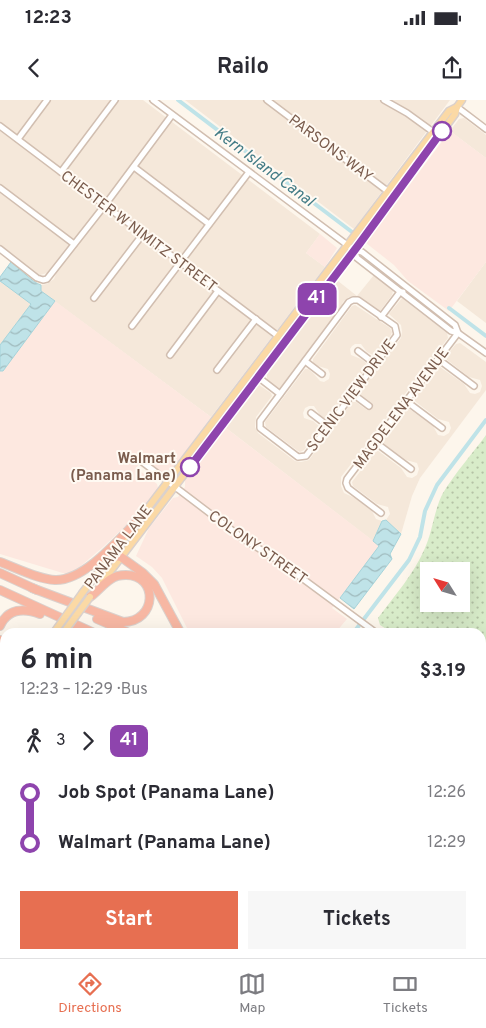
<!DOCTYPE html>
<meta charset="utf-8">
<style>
:root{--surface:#fff;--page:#f7f7f7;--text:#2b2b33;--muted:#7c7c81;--line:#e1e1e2;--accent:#e76f51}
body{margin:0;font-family:Overpass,sans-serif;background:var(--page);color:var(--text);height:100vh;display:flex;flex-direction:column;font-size:19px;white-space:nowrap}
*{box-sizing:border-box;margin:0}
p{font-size:16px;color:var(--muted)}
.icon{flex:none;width:28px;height:28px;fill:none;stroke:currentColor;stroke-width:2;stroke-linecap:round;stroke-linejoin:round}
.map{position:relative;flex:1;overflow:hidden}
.side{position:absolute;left:0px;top:528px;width:486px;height:331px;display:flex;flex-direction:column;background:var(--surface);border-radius:15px 15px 0 0;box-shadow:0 5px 20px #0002}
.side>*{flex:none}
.badge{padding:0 10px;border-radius:8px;font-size:18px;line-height:32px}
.needle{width:32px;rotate:307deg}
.fabs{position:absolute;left:420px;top:462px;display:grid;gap:10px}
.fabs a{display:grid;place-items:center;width:50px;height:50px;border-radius:0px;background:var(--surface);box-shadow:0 5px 20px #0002;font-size:25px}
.map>.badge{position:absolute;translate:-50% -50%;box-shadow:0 0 0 2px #fff}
.legs{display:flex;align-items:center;gap:8px;height:55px;padding:0 20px;font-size:16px}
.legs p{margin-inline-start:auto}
.summary{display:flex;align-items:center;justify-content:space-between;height:85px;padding:0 20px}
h1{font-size:28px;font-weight:700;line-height:38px}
.cta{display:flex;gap:10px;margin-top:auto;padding:10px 20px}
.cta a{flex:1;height:58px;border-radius:0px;background:var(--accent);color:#fff;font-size:20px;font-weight:700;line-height:58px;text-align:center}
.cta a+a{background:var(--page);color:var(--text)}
ul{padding:0 20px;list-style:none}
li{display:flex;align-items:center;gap:18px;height:50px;font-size:19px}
li i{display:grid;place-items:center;width:8px;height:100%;margin:0 6px;background:currentColor}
li i::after{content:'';width:12px;height:12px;margin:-6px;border:4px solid;border-radius:50%;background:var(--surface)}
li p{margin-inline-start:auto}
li:first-child i{background:linear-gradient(#0000 50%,currentColor 0)}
li:last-child i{background:linear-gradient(currentColor 50%,#0000 0)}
.status{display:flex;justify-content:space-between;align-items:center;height:35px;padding:0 25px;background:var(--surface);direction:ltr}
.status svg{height:14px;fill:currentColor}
header{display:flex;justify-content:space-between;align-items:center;height:65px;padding:0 20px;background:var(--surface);font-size:22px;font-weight:700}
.menu{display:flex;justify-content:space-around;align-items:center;height:70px;border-top:1px solid var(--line);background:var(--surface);font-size:14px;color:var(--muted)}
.menu a{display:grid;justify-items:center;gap:2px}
.menu .active{color:var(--accent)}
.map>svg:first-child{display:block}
</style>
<div class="status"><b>12:23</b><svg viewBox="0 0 49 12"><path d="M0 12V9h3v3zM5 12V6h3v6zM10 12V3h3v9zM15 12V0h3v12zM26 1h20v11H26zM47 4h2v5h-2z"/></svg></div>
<header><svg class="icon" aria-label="back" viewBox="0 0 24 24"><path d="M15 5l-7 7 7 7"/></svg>Railo<svg class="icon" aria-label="share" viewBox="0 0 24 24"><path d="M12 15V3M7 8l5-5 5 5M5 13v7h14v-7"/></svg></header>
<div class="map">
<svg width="486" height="858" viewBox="0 0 486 858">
<defs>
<pattern id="grass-dots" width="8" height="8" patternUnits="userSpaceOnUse" patternTransform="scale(1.25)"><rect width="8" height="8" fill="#d8ecc9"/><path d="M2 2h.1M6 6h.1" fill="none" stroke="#b4c2a5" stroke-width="1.8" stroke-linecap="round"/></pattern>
<pattern id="cemetery-stones" width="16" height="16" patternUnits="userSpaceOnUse" patternTransform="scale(1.25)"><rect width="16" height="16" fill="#d8ecc9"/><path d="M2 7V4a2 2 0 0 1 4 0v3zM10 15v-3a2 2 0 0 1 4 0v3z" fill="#b4c2a5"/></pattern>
<pattern id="water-waves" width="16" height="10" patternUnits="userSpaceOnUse" patternTransform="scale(1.25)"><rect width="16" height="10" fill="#bfe3e8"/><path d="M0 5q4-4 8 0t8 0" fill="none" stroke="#a0bbbe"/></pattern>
</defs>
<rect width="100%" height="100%" fill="#fdf6ec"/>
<!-- residential -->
<g fill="#f5e8da">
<polygon points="0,0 143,0 320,134 306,153 325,167 211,317 41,191 41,185 47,184 54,179 66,149 47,173 40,175 0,145"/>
<polygon points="185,0 450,0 354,129"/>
<polygon points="464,18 486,35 486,58 450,31 459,19"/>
<polygon points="486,162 486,223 457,201"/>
<polygon points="374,175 393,191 392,195 380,211 378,212 361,198 357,196 349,197 343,202 340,209 280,288 279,288 267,281 267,274 338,181 357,196"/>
<polygon points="0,181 31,204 0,245"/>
<polygon points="402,198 447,233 448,238 341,377 341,386 344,393 355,398 372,411 376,419 382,421 373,441 226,328 259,285 271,293 272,296 256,317 255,327 258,333 295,361 301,362 309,360 352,302 356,302 367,310 372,303 361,295 361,290 401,238 402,232 401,225 389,214"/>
<polygon points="355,205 390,228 392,232 391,235 375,256 367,252 361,244 355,244 352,246 350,249 351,255 361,259 366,263 367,267 328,318 325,319 320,315 314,306 309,306 305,308 303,313 304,318 313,321 320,327 304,350 300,352 298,351 266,327 265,322 305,269 308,269 313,273 320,281 324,282 329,279 330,274 328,269 318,266 313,262 313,259 352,206"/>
<polygon points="460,243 486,262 486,290 420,378 412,396 401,434 386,420 390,414 388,407 377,404 353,386 352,382 377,350 401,368 407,377 412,378 417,375 419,369 417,363 406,360 384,344 383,340 408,308 433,326 438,335 444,336 449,333 451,328 449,322 438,319 416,302 414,299 440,267 464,284 470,293 475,294 480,292 482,286 480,280 469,277 446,259 446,256 456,244"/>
<polygon points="481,723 486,726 486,858 372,858 376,854 481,854"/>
<polygon points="249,854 364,854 361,858 254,858"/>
</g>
<!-- commercial -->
<g fill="#fde8e0">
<polygon points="450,31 486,58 486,162 449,211 408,181 394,165 366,143"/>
<polygon points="320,134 337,148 325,167 306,153"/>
<polygon points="55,201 211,317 168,375 163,376 142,360 136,368 157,384 158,388 138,414 103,447 76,470 66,474 0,454 0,271 3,271"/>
<polygon points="226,328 380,446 332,508 347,519 336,532 189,532 162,478 152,467 136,456 149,428 173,398 178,397 185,387 185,380"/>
<polygon points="0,695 5,698 5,778 0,785"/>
</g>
<!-- education -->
<polygon fill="#f3e8fa" points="140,854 248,854 254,858 141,858"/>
<!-- grass -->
<g fill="url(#grass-dots)" fill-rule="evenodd">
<path d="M486,335V566L481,565V532H391L380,525L378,518C395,495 414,474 425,448C433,430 434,410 443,393C455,373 472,354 486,335ZM429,471H461V504H429Z"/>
<polygon points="481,582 486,584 486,690 481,688"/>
</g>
<!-- cemetery -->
<polygon fill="url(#cemetery-stones)" points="5,618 5,680 0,676 0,625"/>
<!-- water -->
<g fill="url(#water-waves)" stroke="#a5d3da">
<path d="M11,162C19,168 33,183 41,185V191L55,201L3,271H0V245L31,204L0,181V177Z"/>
<polygon points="386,420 401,434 390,454 392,459 354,509 340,498 379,446 373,441 382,421"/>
</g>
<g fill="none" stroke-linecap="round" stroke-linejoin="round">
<!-- canal -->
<g stroke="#bfe3e8" stroke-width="4">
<polyline points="178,0 352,132"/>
<polyline points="449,208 486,236"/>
<polyline points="354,532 409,460 420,437 425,411 437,385 486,320"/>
<polyline points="0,684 5,688"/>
</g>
<!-- minor casing -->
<g stroke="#d1beb0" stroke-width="8">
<g id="minor">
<polyline points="153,0 354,150 362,152 455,225 458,233"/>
<polyline points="267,0 394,96"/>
<polyline points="384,0 407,13 436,34"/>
<polyline points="457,7 486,29"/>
<polyline points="0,26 278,236"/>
<polyline points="18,39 47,0"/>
<polyline points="134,67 209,124"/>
<polyline points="61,72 115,0"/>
<polyline points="0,88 74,144"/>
<polyline points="0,149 37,178 43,180 47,179 105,105 172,15"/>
<polyline points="354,150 357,158 451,231 458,233 486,253"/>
<polyline points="94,198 143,134"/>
<polygon points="353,200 358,200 395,226 397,235 306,356 298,357 260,328 260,321 349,202"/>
<polyline points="381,217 400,192 403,192"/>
<polyline points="132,226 249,72"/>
<polyline points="358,251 375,264"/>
<polyline points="170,255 218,191"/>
<polyline points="438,259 474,286"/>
<polyline points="305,261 322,274"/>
<polyline points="217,270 256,219"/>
<polyline points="258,277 280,294"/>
<polyline points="353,294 369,306"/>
<polyline points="406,301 442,328"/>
<polyline points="311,313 328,326"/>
<polyline points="375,342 411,369"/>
<polyline points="141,361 245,440 276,459 375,532"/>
<polyline points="381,413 348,388 346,383 347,379 458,233"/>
<polyline points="481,574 486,575"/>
<polyline points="481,804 486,798"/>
<polyline points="481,833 486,837"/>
<polyline points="427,854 433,858"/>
<polyline points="367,858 371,854"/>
<polyline points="439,858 442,854"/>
</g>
</g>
<!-- major casing -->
<g stroke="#dad1cd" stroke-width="9">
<g id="major">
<polyline points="138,421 449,11 457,7"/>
<polyline points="100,485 360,143 455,14 457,7 462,0"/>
<polyline points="83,492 124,439"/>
<polyline points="0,604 5,597"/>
<polyline points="0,618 5,611"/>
</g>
</g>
<!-- highway casing -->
<g stroke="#dad1cd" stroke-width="10">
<g id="highway">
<polyline points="108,460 116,456 121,457 143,473 154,484 180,532"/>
<path d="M0,462C17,468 37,479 55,480C85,481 120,438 140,418"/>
<polyline points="0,473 37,490"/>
<path d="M32,488L123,522C157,522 159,475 126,475C121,475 115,476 111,479C103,484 97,492 90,497"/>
<polyline points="0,490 92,532"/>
<polyline points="97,519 127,532"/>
<path d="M0,526C8,508 24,508 40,514"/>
<polyline points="0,540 5,547"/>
<polyline points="0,556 5,560"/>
<polyline points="481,695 486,697"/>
<polyline points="481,714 486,716"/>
</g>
</g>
<!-- minor -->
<use href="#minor" stroke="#fff" stroke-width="5"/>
<!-- major -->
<use href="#major" stroke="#fbd9a5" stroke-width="6"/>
<!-- highway -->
<use href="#highway" stroke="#f7b7a3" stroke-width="8"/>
<!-- major-bridge casing -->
<g stroke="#dad1cd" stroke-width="9" stroke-linecap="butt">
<g id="major-bridge">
<polyline points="55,531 83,492"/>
<polyline points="64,532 90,497"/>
</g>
</g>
<!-- major-bridge -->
<use href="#major-bridge" stroke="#fbd9a5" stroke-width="6"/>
</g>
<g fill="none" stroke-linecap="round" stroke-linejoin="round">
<!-- line-1 casing -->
<g stroke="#fff" stroke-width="11">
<polyline id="line-1" points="190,367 360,143 442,31"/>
</g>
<!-- line-1 -->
<use href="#line-1" stroke="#8e44ad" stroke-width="8"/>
</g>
<!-- markers -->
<g fill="#fff" stroke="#8e44ad" stroke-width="2.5">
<circle cx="442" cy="31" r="9"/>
<circle cx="190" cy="367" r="9"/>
</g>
<g text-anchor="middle" stroke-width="4" stroke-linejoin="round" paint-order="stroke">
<!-- street labels -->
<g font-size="15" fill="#7a5c4d" stroke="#fffaf3">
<text transform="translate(331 48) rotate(37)" y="5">PARSONS WAY</text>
<text transform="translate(139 131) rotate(37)" y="5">CHESTER W NIMITZ STREET</text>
<text transform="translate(351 295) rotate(-53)" y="5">SCENIC VIEW DRIVE</text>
<text transform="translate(401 308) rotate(-53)" y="5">MAGDELENA AVENUE</text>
<text transform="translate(118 447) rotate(-53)" y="5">PANAMA LANE</text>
<text transform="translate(258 447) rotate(35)" y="5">COLONY STREET</text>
</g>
<!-- stop labels -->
<g font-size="15" font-weight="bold" fill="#7a5c4d" stroke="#fffaf3" text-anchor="end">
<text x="176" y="363">Walmart<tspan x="176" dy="17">(Panama Lane)</tspan></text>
</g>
<!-- water labels -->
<g font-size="16" font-style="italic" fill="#437c86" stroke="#fffaf3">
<text transform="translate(265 66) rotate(37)" y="6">Kern Island Canal</text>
</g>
</g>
</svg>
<div class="fabs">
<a><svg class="needle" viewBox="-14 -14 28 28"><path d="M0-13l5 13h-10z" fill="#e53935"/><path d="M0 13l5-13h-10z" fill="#7c7c81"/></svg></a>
</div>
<b class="badge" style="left:317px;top:199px;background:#8e44ad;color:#fff">41</b>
<section class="side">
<div class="summary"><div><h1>6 min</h1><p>12:23 – 12:29 · Bus</p></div><b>$3.19</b></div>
<div class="legs"><svg class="icon" aria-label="walk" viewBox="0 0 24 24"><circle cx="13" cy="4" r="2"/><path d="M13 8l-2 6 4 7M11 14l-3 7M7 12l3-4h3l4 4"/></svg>3<svg class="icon" aria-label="forward" viewBox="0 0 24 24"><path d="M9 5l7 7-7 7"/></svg><b class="badge" style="background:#8e44ad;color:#fff">41</b></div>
<ul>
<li><i style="color:#8e44ad"></i><b>Job Spot (Panama Lane)</b><p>12:26</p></li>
<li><i style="color:#8e44ad"></i><b>Walmart (Panama Lane)</b><p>12:29</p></li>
</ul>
<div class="cta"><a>Start</a><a>Tickets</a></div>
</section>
</div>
<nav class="menu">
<a class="active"><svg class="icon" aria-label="directions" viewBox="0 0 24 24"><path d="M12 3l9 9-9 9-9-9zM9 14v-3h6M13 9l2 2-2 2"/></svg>Directions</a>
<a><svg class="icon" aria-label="map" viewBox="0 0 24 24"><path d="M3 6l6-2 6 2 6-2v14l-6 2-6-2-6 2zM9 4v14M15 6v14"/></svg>Map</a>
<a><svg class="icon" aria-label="tickets" viewBox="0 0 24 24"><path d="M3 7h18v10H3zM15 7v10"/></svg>Tickets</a>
</nav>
